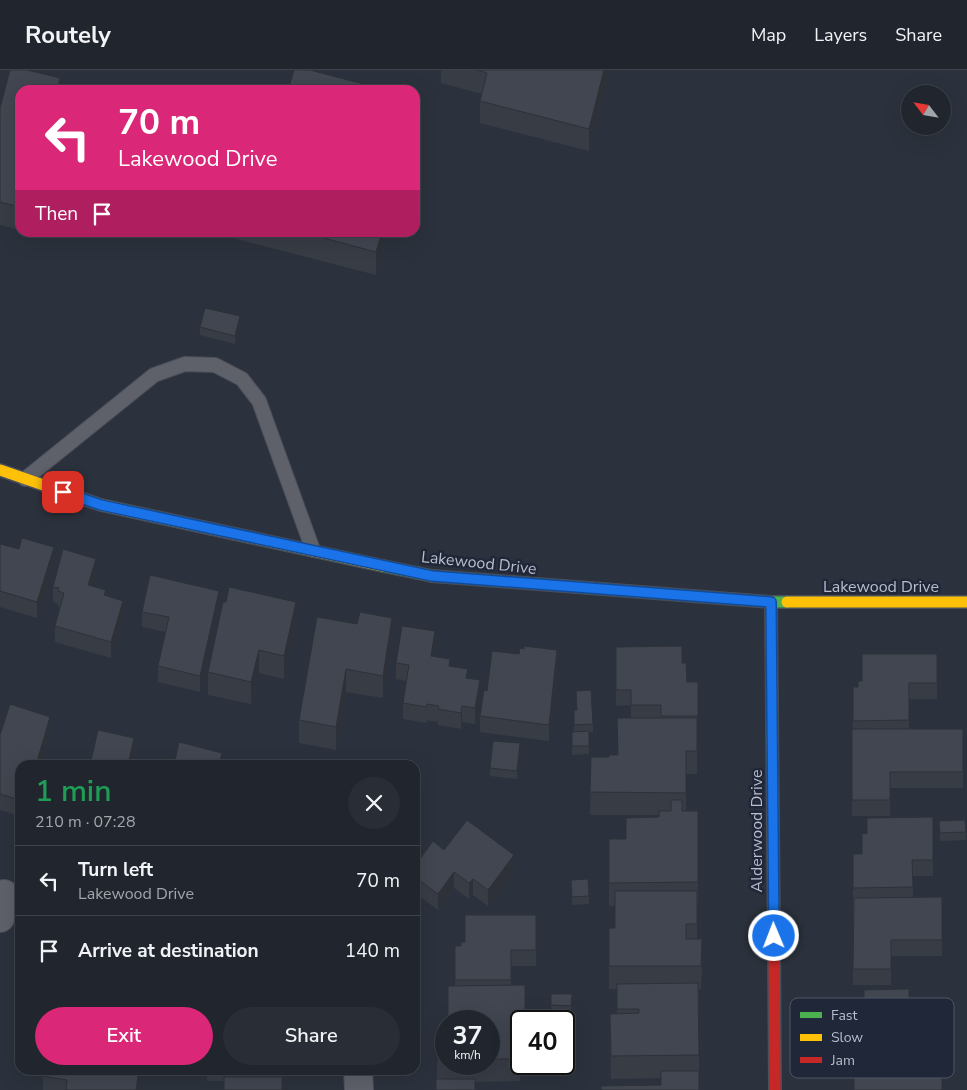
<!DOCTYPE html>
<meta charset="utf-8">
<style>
:root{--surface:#21262e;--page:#292e36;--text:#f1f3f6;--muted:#a2a5aa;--line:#3e434a;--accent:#db2777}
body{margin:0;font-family:"Nunito Sans",sans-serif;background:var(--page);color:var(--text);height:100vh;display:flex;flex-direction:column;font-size:19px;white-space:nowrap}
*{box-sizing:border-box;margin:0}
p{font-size:16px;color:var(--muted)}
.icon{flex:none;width:28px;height:28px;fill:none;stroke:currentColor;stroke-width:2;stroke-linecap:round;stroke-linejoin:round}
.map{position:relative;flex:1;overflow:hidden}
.panel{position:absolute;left:15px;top:690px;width:405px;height:315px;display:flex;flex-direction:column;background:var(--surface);border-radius:15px;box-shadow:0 5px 20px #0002,0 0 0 1px var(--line)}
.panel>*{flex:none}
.top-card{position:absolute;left:15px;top:15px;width:405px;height:152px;border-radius:15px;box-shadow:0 5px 20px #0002,0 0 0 1px var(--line);background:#db2777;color:#fff;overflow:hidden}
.needle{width:32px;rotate:301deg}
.fabs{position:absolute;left:901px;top:15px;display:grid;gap:10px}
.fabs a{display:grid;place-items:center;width:50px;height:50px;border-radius:50%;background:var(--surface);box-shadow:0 5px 20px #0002,0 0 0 1px var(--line);font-size:25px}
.speed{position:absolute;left:435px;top:940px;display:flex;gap:10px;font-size:25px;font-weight:700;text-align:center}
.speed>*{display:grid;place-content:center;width:65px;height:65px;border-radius:50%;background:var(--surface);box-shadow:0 5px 20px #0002,0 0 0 1px var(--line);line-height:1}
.speed small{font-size:12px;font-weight:400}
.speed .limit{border:2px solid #111;border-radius:8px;background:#fff;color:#111}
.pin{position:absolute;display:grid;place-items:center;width:42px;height:42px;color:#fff;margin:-21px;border-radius:10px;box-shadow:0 2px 8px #0006}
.me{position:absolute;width:55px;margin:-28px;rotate:359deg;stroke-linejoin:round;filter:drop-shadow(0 0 4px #0008)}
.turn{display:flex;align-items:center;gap:18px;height:105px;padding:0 20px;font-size:22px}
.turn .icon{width:65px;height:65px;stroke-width:2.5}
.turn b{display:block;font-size:35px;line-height:42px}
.then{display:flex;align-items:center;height:48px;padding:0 20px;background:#0003;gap:10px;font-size:19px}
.round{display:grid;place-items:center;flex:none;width:52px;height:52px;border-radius:26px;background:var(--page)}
.headline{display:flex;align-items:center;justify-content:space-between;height:85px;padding:0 20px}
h1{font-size:30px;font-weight:600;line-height:38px;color:#1e9e55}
.cta{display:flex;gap:10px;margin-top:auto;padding:10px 20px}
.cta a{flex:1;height:58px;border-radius:30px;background:var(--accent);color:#fff;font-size:20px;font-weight:600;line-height:58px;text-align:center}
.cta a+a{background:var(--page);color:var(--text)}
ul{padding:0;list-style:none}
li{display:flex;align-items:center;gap:15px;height:70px;padding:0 20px;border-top:1px solid var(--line)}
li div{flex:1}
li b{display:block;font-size:19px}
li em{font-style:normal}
header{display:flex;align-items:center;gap:30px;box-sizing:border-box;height:70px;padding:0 25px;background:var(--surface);border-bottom:1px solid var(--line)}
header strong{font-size:24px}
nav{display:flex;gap:28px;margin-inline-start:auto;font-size:18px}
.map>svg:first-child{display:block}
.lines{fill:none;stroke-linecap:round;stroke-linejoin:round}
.lane-casing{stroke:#4b4f59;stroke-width:16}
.street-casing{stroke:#4b4f59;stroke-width:30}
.fast-casing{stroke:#4b4f59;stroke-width:14}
.slow-casing{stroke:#4b4f59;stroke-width:14}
.jam-casing{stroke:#4b4f59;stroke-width:14}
.lane{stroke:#5e616a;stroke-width:14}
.street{stroke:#5e616a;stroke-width:28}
.fast{stroke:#4caf50;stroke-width:11}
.slow{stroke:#ffc107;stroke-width:11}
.jam{stroke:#c62828;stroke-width:11}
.wall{fill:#383c45}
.shaded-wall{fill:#2e3138}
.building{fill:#414650;stroke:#2e3138}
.route-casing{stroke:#114b97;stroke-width:12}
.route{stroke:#1a73e8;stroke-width:9}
.labels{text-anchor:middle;stroke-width:5;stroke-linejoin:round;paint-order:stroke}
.street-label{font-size:16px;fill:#b8becc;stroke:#202738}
.key{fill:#202738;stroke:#4e5464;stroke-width:1}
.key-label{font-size:14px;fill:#b8becc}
</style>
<header>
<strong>Routely</strong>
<nav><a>Map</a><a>Layers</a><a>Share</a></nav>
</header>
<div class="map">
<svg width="967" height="1020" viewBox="0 0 967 1020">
<rect width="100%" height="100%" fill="#2c323d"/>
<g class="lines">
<defs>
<polyline id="lane" points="25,409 154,305 185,294 215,295 242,309 259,331 313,480"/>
<g id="street">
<polyline points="0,848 4,824"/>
<polyline points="358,1000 359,1020"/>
</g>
<polyline id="fast" points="383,496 432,506 771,532 787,532"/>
<g id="slow">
<polyline points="0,400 101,435 383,496"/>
<polyline points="771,532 774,873"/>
<polyline points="787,532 967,532"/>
</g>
<polyline id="jam" points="774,873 775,1020"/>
</defs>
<use href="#lane" class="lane-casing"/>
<use href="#street" class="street-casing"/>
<use href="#fast" class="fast-casing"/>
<use href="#slow" class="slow-casing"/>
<use href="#jam" class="jam-casing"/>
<use href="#lane" class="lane"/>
<use href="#street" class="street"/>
<use href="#fast" class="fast"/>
<use href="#slow" class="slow"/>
<use href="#jam" class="jam"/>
</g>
<g class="wall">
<polygon points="10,0 27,0 60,8 60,20 20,20 20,160 0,155 0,38"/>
<polygon points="441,0 610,0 589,81 480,53 480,31 482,24 441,13"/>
<polygon points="229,162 387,162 376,205 229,167"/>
<polygon points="240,255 235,274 200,265 200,257"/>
<polygon points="0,474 54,493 37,548 0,537"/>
<polygon points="96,505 92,516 106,525 123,547 111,588 55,572 55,556 60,538 58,537 58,534 53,532 53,517"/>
<polygon points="219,536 200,622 158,612 158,596 166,562 142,557 142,542"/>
<polygon points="317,547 392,570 383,628 346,622 336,680 299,673 299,650"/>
<polygon points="296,555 284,609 259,603 251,634 208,625 208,602"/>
<polygon points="435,577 433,587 450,597 468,609 480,626 475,654 462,652 461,659 438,655 438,652 427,650 426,653 403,649 403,633 406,611 396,609 396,593"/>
<polygon points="616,577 682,593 687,612 698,612 697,704 686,704 686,741 698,741 698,835 697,835 697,869 702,892 701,919 699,919 699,1020 661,1015 661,1008 611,1009 610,944 617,943 617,919 609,919 609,858 615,858 615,836 609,836 609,769 626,769 659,747 659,745 590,745 591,687 609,687 617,685 631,648 631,635 616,636"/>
<polygon points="519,584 557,596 549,671 480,662 480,646 487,621"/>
<polygon points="937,584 937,629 909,629 909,659 963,659 963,718 890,718 890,746 852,746 853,617 858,617 862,611"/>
<polygon points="574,640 593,654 593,662 589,662 589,684 572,685 572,662 574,662"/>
<polygon points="50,663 20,695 20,746 0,740 0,665"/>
<polygon points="520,681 517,709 490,706 490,698"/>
<polygon points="933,747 933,806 913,806 913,827 942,827 942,886 891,886 891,915 853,915 853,784 862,784"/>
<polygon points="939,751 966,762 966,770 940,771"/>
<polygon points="444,780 514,801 488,836 473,825 469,829 454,818 438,840 415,823 415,796"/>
<polygon points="571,810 589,826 589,834 572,835"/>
<polygon points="536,845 536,896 511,896 511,915 521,951 521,975 520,975 520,1011 475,1012 437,1009 437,957 446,957 446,994 489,994 489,951 455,916 455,876 461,876 465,872"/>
<polygon points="909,919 910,994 854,1020 854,950 859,950 864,946"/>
<polygon points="551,924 572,924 571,944 551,944"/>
<polygon points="140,1000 140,1020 43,1020 43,1006"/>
<polygon points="207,1000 283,1000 282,1020 224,1020 224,1011 207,1011"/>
</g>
<g class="shaded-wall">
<polygon points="604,0 610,0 589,81 589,59"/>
<polygon points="60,8 60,20 57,20"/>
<polygon points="382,162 387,162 376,205 376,182"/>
<polygon points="240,246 240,255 235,274 235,266"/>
<polygon points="54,477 54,493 37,548 37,532"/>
<polygon points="96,489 96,505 88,531 88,515"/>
<polygon points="219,521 219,536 200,622 200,606"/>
<polygon points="123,531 123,547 111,588 111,572"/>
<polygon points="296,532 296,555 284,609 284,586"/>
<polygon points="392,548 392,570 383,628 383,606"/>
<polygon points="435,561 435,577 431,602 431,586"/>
<polygon points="259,580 259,603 251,634 251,612"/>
<polygon points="557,580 557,596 549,671 549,655"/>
<polygon points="346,599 346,622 336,680 336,657"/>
<polygon points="480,610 480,626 475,654 475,638"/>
<polygon points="462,636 462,652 461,659 461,643"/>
<polygon points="50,647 50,663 40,695 36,695"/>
<polygon points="134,668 134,684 132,695 128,695"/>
<polygon points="520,673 520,681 517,709 517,701"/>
<polygon points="222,683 222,695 219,695"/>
<polygon points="514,785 514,801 488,836 488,820"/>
<polygon points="454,802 454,818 438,840 438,824"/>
<polygon points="473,809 473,825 469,829 469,813"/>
<polygon points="139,1000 140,1000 140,1020 136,1020"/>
</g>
<g class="building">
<polygon points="10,0 27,0 60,8 57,20 20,20 20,137 0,132 0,38"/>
<polygon points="294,0 310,0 386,20 288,20"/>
<polygon points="477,0 604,0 589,59 480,31 487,3"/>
<polygon points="301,162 382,162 376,182"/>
<polygon points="205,238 240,246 235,266 200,257"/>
<polygon points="22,468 54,477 37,532 0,521 0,474 19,479"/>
<polygon points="63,479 96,489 88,515 106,520 104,525 123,531 111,572 55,556 64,523 58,521 59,518 53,517"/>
<polygon points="150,505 219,521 200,606 158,596 169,547 142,542"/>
<polygon points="229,517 296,532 284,586 259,580 251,612 208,602 223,532 226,532"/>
<polygon points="360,542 392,548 383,606 346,599 336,657 299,650 317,547 357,554"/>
<polygon points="402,556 435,561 431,586 450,589 449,596 468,599 466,608 480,610 475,638 462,636 461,643 438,639 439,636 427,634 426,637 403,633 409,595 396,593"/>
<polygon points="524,576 557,580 549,655 480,646 484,620 487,621 492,581 519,584 520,578 524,579"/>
<polygon points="682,576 682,593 686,593 687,612 698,612 698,646 661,646 661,635 631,635 631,620 616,620 616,577"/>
<polygon points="862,584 937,584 937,613 909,613 909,650 853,651 853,617 858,617 858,611 862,611"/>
<polygon points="591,620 593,654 574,655 574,640 577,640 576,621"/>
<polygon points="10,634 50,647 36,695 20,695 20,730 0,724 0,665"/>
<polygon points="617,648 697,648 697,681 686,681 686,723 590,722 591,687 609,687 609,685 618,685"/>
<polygon points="852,659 963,659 963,702 890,702 890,730 852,730"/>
<polygon points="98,660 134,668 128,695 90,695"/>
<polygon points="589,661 589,676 572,676 572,662"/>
<polygon points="493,671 520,673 517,701 490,698"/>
<polygon points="179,672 222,683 219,695 174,695"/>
<polygon points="671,730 682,730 682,741 698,741 698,812 609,813 609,769 626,769 626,748 659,747 659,741 671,741"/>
<polygon points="933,747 933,790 912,790 913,817 853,818 853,784 862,784 862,763 867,764 867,748"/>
<polygon points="467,750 514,785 488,820 473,809 469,813 454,802 438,824 415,807 415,796 433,771 444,780"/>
<polygon points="965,750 966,762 940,763 939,751"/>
<polygon points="588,809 589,826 572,827 571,810"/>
<polygon points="615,821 697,821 697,854 686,854 686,869 702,869 701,896 609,896 609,858 615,858"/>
<polygon points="942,827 942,870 891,870 891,899 853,899 854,828"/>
<polygon points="465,845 536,845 536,880 511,880 511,910 455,910 455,876 461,876 461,872 465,872"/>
<polygon points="698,913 699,985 611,986 610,944 639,943 639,939 617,939 617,914"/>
<polygon points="525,915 525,951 521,951 521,952 520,952 520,989 489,989 489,951 448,951 448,916"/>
<polygon points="909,919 910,984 854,985 854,950 859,950 859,946 864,946 864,920"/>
<polygon points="551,924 572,924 571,936 551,935"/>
<polygon points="437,957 446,957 446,989 437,990"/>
<polygon points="942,994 942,1020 854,1020 854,995"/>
<polygon points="44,1000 139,1000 136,1020 66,1020 67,1010 43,1006"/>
<rect x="244" y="1000" width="38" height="5"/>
<polygon points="661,1001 699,1001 699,1020 601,1020 601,1016 661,1015"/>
<rect x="224" y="1007" width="58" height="13"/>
<rect x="436" y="1009" width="39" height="11"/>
</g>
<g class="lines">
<defs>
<polyline id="route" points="63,422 101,435 432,506 771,532 774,866"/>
</defs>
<use href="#route" class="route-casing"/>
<use href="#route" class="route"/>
</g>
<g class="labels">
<g class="street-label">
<text transform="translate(479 492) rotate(6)" y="6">Lakewood Drive</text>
<text x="881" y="522">Lakewood Drive</text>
<text transform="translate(756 761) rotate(-90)" y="6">Alderwood Drive</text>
</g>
</g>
<rect x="790" y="928" width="164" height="80" rx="8" class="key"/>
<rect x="800" y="942" width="22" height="6" fill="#4caf50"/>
<rect x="800" y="964" width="22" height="7" fill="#ffc107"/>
<rect x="800" y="987" width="22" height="6" fill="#c62828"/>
<g class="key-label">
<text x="831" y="950">Fast</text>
<text x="831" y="972">Slow</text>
<text x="831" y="995">Jam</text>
</g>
</svg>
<div class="fabs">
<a><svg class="needle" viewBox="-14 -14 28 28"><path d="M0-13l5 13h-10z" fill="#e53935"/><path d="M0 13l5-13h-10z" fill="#a2a5aa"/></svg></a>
</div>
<div class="speed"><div>37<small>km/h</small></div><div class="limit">40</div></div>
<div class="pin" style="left:63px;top:422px;background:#d93025"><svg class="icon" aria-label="arrive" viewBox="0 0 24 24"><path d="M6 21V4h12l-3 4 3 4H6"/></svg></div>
<svg class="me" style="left:774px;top:866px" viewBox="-20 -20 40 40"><circle r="17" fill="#1a73e8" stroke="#fff" stroke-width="3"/><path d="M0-11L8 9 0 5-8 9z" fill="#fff"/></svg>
<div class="top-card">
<div class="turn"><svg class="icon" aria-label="left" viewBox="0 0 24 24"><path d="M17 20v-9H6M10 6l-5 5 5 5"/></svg><div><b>70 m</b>Lakewood Drive</div></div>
<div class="then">Then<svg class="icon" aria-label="arrive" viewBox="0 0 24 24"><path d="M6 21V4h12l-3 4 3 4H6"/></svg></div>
</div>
<section class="panel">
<div class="headline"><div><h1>1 min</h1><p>210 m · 07:28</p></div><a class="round"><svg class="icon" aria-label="close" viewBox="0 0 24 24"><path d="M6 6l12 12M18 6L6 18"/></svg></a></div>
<ul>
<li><svg class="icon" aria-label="left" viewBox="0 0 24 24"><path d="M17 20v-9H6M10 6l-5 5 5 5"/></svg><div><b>Turn left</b><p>Lakewood Drive</p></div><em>70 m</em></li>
<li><svg class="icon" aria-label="arrive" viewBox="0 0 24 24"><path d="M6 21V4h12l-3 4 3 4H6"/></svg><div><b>Arrive at destination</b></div><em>140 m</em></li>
</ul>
<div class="cta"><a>Exit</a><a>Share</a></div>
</section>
</div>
